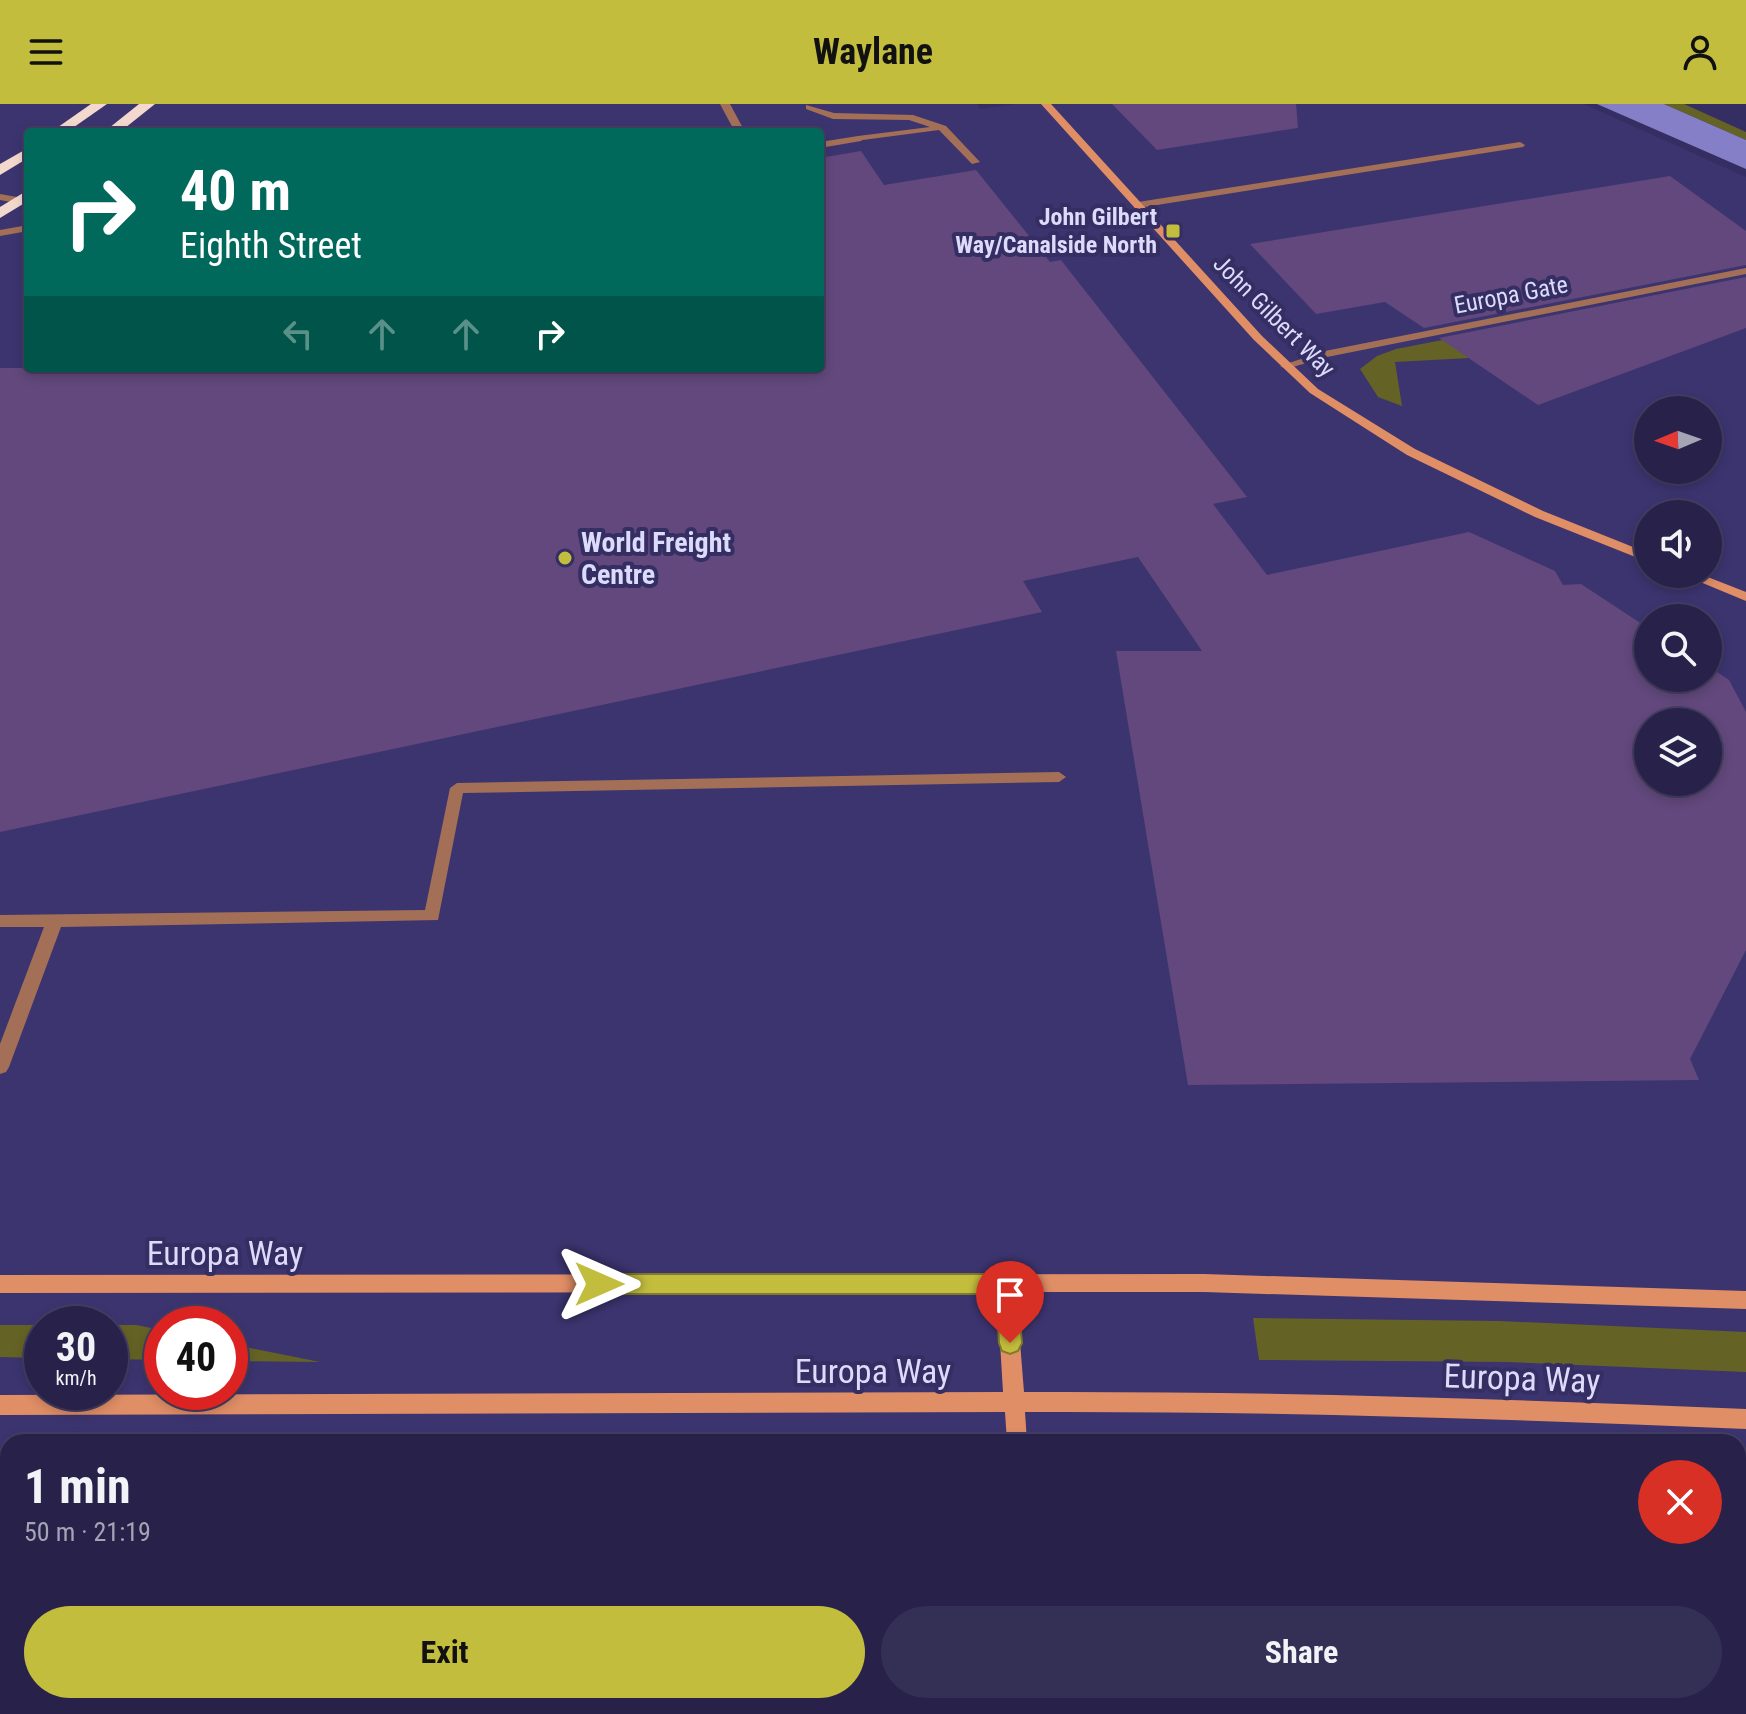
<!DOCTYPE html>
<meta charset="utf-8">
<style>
:root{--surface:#28224a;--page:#342f54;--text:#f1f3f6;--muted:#a5a4b5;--line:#443f62;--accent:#c3bd3e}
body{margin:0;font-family:"Roboto Condensed",sans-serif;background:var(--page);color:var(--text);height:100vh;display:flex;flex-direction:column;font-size:30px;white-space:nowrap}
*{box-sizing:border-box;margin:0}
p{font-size:26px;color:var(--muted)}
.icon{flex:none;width:44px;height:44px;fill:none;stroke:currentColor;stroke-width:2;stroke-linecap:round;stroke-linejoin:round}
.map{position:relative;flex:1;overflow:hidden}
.sheet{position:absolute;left:0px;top:1330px;width:1746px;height:280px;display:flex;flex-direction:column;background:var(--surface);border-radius:24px 24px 0 0;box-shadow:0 4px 12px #0003,0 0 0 2px var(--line)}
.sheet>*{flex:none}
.hud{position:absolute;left:24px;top:24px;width:800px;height:244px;border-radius:8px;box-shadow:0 4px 12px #0003,0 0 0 2px var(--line);background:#00695c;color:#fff;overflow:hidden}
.needle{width:52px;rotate:268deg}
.buttons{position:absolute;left:1634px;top:292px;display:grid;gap:16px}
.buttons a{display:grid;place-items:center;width:88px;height:88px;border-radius:50%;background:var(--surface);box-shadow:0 4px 12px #0003,0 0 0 2px var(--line);font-size:40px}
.speed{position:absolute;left:24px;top:1202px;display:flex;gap:16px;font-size:40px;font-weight:700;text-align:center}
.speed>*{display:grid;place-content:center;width:104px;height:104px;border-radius:50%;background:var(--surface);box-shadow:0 4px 12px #0003,0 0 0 2px var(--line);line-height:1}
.speed small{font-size:20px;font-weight:400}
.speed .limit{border:12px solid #d22;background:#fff;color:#111}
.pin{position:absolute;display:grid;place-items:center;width:68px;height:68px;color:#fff;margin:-82px -34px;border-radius:50% 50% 50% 0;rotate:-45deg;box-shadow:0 0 8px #0007}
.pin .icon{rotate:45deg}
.me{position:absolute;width:88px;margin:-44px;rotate:90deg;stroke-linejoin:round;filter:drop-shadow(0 0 6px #0008)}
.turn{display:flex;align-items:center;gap:28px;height:168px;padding:0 24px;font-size:36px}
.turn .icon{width:104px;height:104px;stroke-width:2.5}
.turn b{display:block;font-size:56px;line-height:68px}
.lanes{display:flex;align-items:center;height:76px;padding:0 24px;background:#0003;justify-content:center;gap:40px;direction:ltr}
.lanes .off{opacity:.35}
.round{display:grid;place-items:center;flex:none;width:84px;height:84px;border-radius:42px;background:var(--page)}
.overview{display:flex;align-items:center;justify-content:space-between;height:136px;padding:0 24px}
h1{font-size:48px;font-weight:700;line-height:60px}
.primary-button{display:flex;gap:16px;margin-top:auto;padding:16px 24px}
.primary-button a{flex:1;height:92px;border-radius:48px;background:var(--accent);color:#111;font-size:32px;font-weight:700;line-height:92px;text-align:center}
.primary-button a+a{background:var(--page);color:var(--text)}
header{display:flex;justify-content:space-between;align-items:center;height:104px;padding:0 24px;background:var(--accent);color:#111;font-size:36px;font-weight:700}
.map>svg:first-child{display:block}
.built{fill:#3c346f;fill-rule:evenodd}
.green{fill:#656225}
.water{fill:#847fc7}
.building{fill:#62487c;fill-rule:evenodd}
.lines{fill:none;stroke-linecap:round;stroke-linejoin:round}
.lane{fill:#a37057;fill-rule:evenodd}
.street{fill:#a37057;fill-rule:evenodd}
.secondary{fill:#e08e66;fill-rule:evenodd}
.highway{fill:#f3d9cd;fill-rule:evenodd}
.route{fill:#c3bd3e;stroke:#7f7b28;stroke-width:2}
.poi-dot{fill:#c3bd3e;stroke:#352e62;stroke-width:3}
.labels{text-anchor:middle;stroke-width:8;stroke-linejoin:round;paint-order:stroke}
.far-poi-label{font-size:24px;font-weight:bold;fill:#dcdbfc;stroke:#352e62;text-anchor:end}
.far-street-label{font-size:24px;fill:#dcdbfc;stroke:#352e62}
.poi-label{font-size:28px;font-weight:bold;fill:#dcdbfc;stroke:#352e62;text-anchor:start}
.near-street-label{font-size:34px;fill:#dcdbfc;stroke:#352e62}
</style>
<header><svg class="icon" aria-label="menu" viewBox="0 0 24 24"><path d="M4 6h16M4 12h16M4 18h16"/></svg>Waylane<svg class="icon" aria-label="person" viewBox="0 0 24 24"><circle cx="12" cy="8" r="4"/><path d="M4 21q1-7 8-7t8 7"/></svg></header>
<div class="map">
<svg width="1746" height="1610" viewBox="0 0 1746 1610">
<rect width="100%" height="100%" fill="#352e62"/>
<path class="built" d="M 0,0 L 977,0 L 980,5 L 1017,0 L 1584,0 L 1746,73 L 1746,1610 L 0,1610 ZM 28,28 L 820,28 L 820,264 L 28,264 ZM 1648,306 L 1708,306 L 1708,366 L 1648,366 ZM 1648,410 L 1708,410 L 1708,470 L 1648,470 ZM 1648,514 L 1708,514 L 1708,574 L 1648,574 ZM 1648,618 L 1708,618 L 1708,678 L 1648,678 ZM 42,1220 L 110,1220 L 110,1288 L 42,1288 ZM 162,1220 L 230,1220 L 230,1288 L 162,1288 ZM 8,1338 L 1738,1338 L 1738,1602 L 8,1602 Z"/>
<g class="green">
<polygon points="1664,0 1684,0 1746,28 1746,36"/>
<polygon points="1746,177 1469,254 1395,258 1402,302 1378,293 1360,265 1377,252 1396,245"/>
<polygon points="1253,1214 1499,1217 1746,1228 1746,1268 1508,1258 1259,1256"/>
<polygon points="0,1221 42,1221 42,1254 0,1253"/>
<polygon points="110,1221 136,1221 162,1226 162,1256 110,1255"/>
<polygon points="230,1240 320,1258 230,1257"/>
</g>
<polygon class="water" points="1597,0 1664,0 1746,36 1746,65"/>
<g class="building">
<polygon points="1112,0 1296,0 1298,24 1157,46"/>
<path d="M 861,47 L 884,81 L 976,66 L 1050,158 L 1061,156 L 1247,393 L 1213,400 L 1267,471 L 1469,428 L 1555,467 L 1563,481 L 1581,480 L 1648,524 L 1648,574 L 1708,574 L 1708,562 L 1729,576 L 1746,608 L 1746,846 L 1690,955 L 1699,976 L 1188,981 L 1116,547 L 1202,547 L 1138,453 L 1023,477 L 1042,508 L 0,728 L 0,264 L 820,264 L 820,54 ZM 1648,618 L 1708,618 L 1708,678 L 1648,678 Z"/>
<polygon points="1670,72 1746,127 1746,161 1424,224 1385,198 1316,210 1250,140"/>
<polygon points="1746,173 1746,224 1538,301 1439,234"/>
</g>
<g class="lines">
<g class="lane">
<polygon points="720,0 730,0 745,28 735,28"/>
<polygon points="806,1 834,9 913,11 946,22 980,58 972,60 939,26 855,37 853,35 858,32 930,23 909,16 833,15 806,5"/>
<polygon points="1520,38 1525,41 1523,43 1138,104 1133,101 1138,98"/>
<polygon points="1059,668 1066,673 1059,678 463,689 438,816 61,823 9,963 6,968 0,970 0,940 44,823 0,823 0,811 425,806 450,684 457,679"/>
<rect x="1738" y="1521" width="8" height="22"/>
</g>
<g class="street">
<polygon points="858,32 863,35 861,37 820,44 820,38"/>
<polygon points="0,90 28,95 28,101 0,96"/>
<polygon points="28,121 28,127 0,132 0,126"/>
<polygon points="1746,164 1746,170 1327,253 1286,265 1280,262 1325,247"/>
</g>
<g class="secondary">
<polygon points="1041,0 1051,0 1262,232 1318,285 1415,345 1543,407 1648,449 1648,458 1535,413 1407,351 1310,289 1254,236"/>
<polygon points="1681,470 1700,470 1746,488 1746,497"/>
<path d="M 1204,1170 L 1746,1187 L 1746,1205 L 1204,1188 L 1016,1188 L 1024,1288 C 1265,1287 1505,1295 1746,1305 L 1746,1325 C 1506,1315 1266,1307 1025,1308 L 1027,1338 L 1007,1338 L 1005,1308 L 0,1311 L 0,1291 L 1003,1288 L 997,1188 L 0,1189 L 0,1171 Z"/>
<polygon points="1022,1602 1044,1602 1045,1610 1023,1610"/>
</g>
<g class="highway">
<polygon points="91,0 107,0 67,28 51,28"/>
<polygon points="139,0 155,0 120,28 104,28"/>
<polygon points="28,44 28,54 0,71 0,60"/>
<polygon points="28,86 28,97 0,114 0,103"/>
</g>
</g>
<polygon class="route" points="599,1170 1006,1170 1014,1173 1017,1180 1022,1239 1018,1247 1010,1250 1002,1247 999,1239 996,1190 599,1190 591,1187 588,1180 591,1173"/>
<g class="poi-dot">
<rect x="1165" y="119" width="16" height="16" rx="4"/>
<circle cx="565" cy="454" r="8"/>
</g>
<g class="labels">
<g class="far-poi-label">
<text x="1157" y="121">John Gilbert<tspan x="1157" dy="28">Way/Canalside North</tspan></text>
</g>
<g class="far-street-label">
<text transform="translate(1511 191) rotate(-11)" y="8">Europa Gate</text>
<text transform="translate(1274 212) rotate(45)" y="8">John Gilbert Way</text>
</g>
<g class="poi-label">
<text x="581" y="448">World Freight<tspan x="581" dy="32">Centre</tspan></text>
</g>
<g class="near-street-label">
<text x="225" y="1161">Europa Way</text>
<text x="873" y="1279">Europa Way</text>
<text transform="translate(1522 1274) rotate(2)" y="12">Europa Way</text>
</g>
</g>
</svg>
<div class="buttons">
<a><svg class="needle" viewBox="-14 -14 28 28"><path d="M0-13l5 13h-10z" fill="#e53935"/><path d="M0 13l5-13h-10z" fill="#a5a4b5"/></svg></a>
<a><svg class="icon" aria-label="sound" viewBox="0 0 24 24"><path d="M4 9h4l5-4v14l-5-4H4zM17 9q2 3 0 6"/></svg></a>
<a><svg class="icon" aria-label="search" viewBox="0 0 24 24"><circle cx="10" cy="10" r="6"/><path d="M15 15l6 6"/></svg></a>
<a><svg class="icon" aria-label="layers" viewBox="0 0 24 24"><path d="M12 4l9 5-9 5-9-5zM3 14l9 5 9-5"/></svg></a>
</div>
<div class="speed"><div>30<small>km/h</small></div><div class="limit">40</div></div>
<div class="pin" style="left:1010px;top:1239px;background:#d93025"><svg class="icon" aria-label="arrive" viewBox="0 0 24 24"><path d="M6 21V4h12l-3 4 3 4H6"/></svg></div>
<svg class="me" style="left:599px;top:1180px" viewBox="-20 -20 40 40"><path d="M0-17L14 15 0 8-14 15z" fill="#c3bd3e" stroke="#fff" stroke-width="4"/></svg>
<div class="hud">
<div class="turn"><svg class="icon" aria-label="right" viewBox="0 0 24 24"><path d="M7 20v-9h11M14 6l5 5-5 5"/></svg><div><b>40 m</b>Eighth Street</div></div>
<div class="lanes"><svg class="icon off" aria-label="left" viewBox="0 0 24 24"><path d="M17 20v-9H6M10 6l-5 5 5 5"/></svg><svg class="icon off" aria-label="ahead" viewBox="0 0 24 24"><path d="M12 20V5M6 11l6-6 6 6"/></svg><svg class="icon off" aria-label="ahead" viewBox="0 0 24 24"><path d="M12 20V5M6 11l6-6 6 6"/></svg><svg class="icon" aria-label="right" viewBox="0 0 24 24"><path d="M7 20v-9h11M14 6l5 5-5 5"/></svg></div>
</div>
<section class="sheet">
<div class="overview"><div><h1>1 min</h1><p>50 m · 21:19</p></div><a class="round" style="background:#d93025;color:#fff"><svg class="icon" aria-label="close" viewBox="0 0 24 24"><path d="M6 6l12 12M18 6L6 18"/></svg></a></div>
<div class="primary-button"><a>Exit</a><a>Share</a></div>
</section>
</div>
